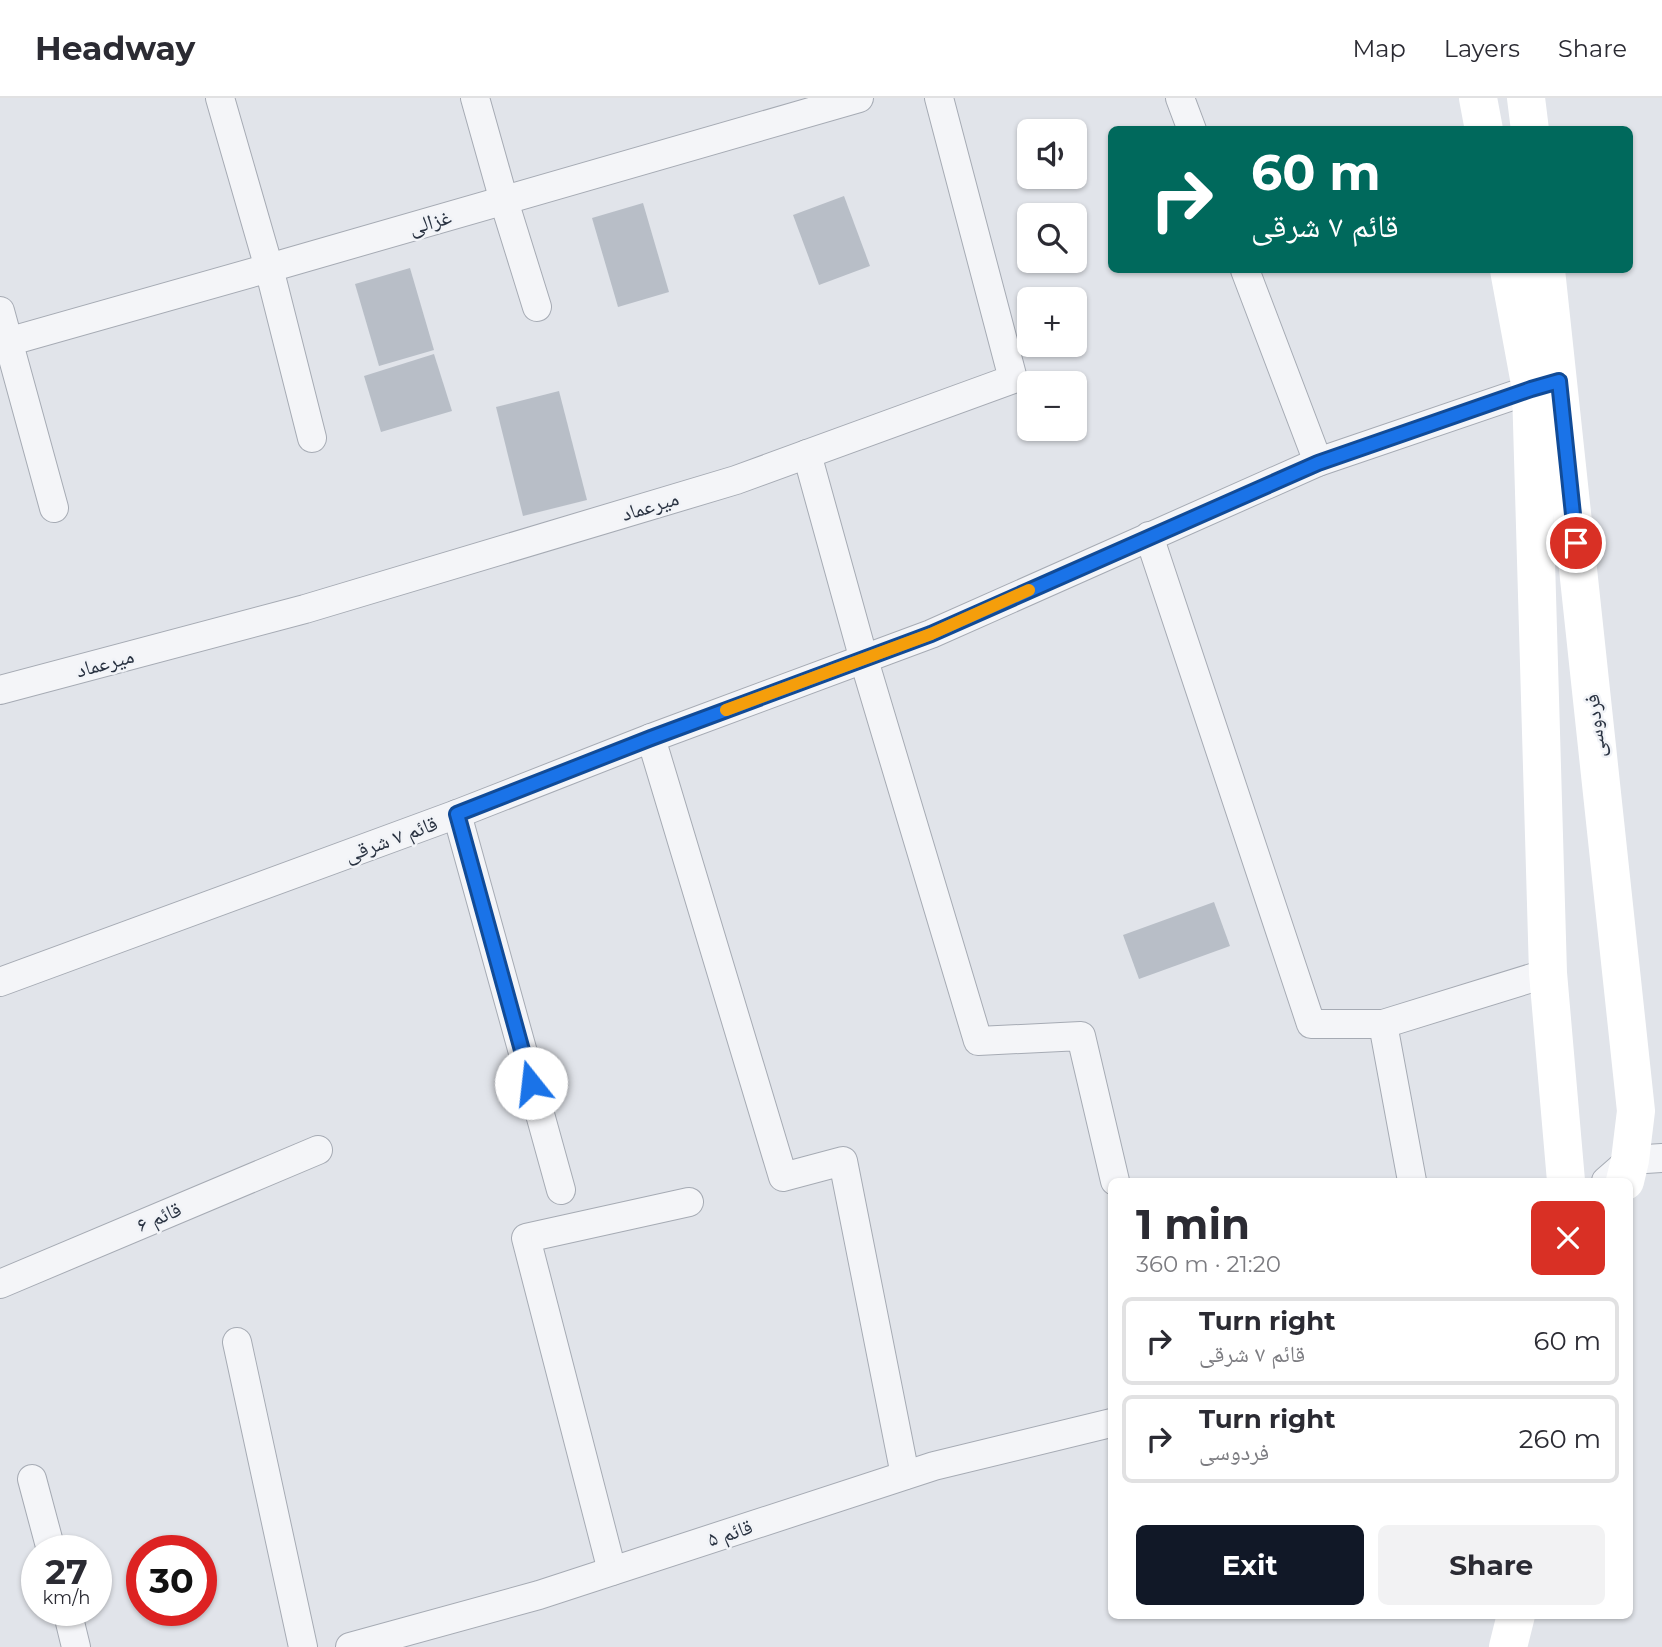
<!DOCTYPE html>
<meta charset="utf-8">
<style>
:root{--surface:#fff;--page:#f2f2f3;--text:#2b2b33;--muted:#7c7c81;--line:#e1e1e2;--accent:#111827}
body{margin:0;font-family:Montserrat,"Noto Naskh Arabic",sans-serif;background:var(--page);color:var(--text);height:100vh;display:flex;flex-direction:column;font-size:26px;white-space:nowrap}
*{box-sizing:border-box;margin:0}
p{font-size:23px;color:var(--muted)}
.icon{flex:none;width:38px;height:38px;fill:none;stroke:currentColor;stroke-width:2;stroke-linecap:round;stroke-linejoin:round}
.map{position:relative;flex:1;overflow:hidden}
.side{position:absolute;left:1108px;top:1080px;width:525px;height:441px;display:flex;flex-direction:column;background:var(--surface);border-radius:10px;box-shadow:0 2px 5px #0004}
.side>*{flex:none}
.top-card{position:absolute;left:1108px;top:28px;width:525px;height:147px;border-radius:10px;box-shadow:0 2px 5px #0004;background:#00695c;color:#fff;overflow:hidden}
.buttons{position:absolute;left:1017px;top:21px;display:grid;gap:14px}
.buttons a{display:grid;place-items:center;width:70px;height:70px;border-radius:10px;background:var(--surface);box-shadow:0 2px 5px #0004;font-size:35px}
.speed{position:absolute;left:21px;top:1437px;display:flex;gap:14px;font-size:35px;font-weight:700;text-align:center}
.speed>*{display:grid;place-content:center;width:91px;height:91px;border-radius:50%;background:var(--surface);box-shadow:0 2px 5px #0004;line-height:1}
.speed small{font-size:18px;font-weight:400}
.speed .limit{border:10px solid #d22;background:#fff;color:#111}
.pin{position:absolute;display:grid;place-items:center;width:60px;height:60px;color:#fff;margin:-30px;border:4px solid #fff;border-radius:50%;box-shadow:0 2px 7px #0007}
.me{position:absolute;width:77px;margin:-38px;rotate:344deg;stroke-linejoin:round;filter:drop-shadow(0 0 5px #0008)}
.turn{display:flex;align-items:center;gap:24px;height:147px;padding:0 28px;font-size:32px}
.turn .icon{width:91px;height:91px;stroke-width:2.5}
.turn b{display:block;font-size:49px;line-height:60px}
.round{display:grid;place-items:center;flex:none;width:74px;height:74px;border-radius:10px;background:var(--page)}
.headline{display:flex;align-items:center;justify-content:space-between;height:119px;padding:0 28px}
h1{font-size:42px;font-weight:700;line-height:52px}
.primary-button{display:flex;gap:14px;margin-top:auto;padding:14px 28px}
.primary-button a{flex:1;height:80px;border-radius:10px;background:var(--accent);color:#fff;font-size:28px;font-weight:700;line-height:80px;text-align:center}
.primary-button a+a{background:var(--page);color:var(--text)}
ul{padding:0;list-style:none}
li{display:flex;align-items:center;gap:21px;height:88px;margin:0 14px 10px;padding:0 14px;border:4px solid var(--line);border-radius:10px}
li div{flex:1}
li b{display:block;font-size:26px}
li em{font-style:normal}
header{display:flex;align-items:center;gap:42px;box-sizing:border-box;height:98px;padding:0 35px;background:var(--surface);border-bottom:2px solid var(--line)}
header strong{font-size:33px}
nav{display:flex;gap:38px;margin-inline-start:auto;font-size:24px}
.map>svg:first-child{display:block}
.building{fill:#b8bec7}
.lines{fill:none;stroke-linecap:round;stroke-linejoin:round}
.street-casing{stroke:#a6abb4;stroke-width:30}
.street{stroke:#f4f5f8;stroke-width:28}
.secondary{stroke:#fff;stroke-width:38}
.route-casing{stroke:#114b97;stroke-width:18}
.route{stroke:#1a73e8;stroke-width:12}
.slow{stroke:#f59e0b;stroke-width:12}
.labels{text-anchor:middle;stroke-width:5;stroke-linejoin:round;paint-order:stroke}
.street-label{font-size:21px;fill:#293241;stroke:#f1f3f7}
</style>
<header>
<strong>Headway</strong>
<nav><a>Map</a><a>Layers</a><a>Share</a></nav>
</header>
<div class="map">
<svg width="1662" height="1549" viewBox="0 0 1662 1549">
<rect width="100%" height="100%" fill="#e1e4ea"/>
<g class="building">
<polygon points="844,98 870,168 819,187 793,117"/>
<polygon points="643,105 669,194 618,209 592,120"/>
<polygon points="410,170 434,252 379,268 355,186"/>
<polygon points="434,256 452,313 381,334 364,278"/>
<polygon points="559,293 587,402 523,418 496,309"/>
<polygon points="1214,804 1230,848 1139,881 1123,837"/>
</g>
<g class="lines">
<defs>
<g id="street">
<polyline points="220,0 269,170 312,340"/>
<polyline points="475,0 504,103 537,209"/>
<polyline points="1180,0 1192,32"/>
<polyline points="1245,172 1318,364"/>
<polyline points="0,213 54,410"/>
<polyline points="0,246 269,170 859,0"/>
<polyline points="807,356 864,562 978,943 1081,938 1115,1083"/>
<polyline points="1149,438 1311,926 1383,926 1412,1083"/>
<polyline points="0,592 305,511 736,382 1013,281 939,0"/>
<polyline points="651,640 783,1079 843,1063 905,1377"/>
<polyline points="457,716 561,1092"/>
<polyline points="0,884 457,716 651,640 931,536 1318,364 1547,286"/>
<polyline points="1383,926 1548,875"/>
<polyline points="1606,1083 1630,1062 1662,1060"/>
<polyline points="0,1186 318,1052"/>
<polyline points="237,1244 303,1549"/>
<polyline points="32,1381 51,1452"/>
<polyline points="612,1473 526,1140 689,1104"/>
<polyline points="67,1512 76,1549"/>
<polyline points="350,1549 539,1497 934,1368 1111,1325"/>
</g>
</defs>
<use href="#street" class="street-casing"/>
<use href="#street" class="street"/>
<g class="secondary">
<polyline points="1478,0 1484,32"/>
<polyline points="1526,0 1530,32"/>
<polyline points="1509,172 1531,291 1548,875 1566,1083"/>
<polyline points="1546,172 1636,1013 1630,1062 1625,1083"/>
<polyline points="1508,1549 1516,1517"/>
</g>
</g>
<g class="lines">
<defs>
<polyline id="route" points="531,985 457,716 651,640 931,536 1318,365 1531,291 1559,283 1576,445"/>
</defs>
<use href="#route" class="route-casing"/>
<use href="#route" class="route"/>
<polyline class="slow" points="726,612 931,536 1029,492"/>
</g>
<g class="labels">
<g class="street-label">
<text transform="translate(430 124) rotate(-16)" y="7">غزالی</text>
<text transform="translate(650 408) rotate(-17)" y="7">میرعماد</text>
<text transform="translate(105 565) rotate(-15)" y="7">میرعماد</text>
<text transform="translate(1595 628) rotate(-96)" y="7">فردوسی</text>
<text transform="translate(391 741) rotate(-20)" y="7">قائم ۷ شرقی</text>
<text transform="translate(159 1119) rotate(-23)" y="7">قائم ۶</text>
<text transform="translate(730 1435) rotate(-18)" y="7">قائم ۵</text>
</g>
</g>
</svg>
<div class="buttons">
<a><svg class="icon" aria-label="sound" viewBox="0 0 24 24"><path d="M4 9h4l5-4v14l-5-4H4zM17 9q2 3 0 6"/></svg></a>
<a><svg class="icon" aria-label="search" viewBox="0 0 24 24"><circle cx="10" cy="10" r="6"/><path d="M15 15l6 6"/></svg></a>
<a>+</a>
<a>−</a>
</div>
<div class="speed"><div>27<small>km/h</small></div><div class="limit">30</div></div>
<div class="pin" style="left:1576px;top:445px;background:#d93025"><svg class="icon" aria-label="arrive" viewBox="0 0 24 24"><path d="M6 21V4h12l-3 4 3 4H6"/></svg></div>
<svg class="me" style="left:531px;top:985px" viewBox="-20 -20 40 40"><circle r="19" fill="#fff"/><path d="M0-13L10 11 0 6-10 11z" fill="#1a73e8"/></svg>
<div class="top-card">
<div class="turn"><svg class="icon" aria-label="right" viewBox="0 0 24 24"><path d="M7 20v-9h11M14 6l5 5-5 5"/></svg><div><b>60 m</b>قائم ۷ شرقی</div></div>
</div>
<section class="side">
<div class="headline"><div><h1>1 min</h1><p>360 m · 21:20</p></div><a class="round" style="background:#d93025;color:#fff"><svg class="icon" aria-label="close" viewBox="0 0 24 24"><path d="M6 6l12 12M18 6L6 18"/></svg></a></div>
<ul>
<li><svg class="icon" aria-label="right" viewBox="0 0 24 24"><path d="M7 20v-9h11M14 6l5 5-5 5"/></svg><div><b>Turn right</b><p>قائم ۷ شرقی</p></div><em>60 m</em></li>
<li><svg class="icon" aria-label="right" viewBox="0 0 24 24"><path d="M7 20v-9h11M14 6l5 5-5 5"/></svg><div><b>Turn right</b><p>فردوسی</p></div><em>260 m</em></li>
</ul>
<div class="primary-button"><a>Exit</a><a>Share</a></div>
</section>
</div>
